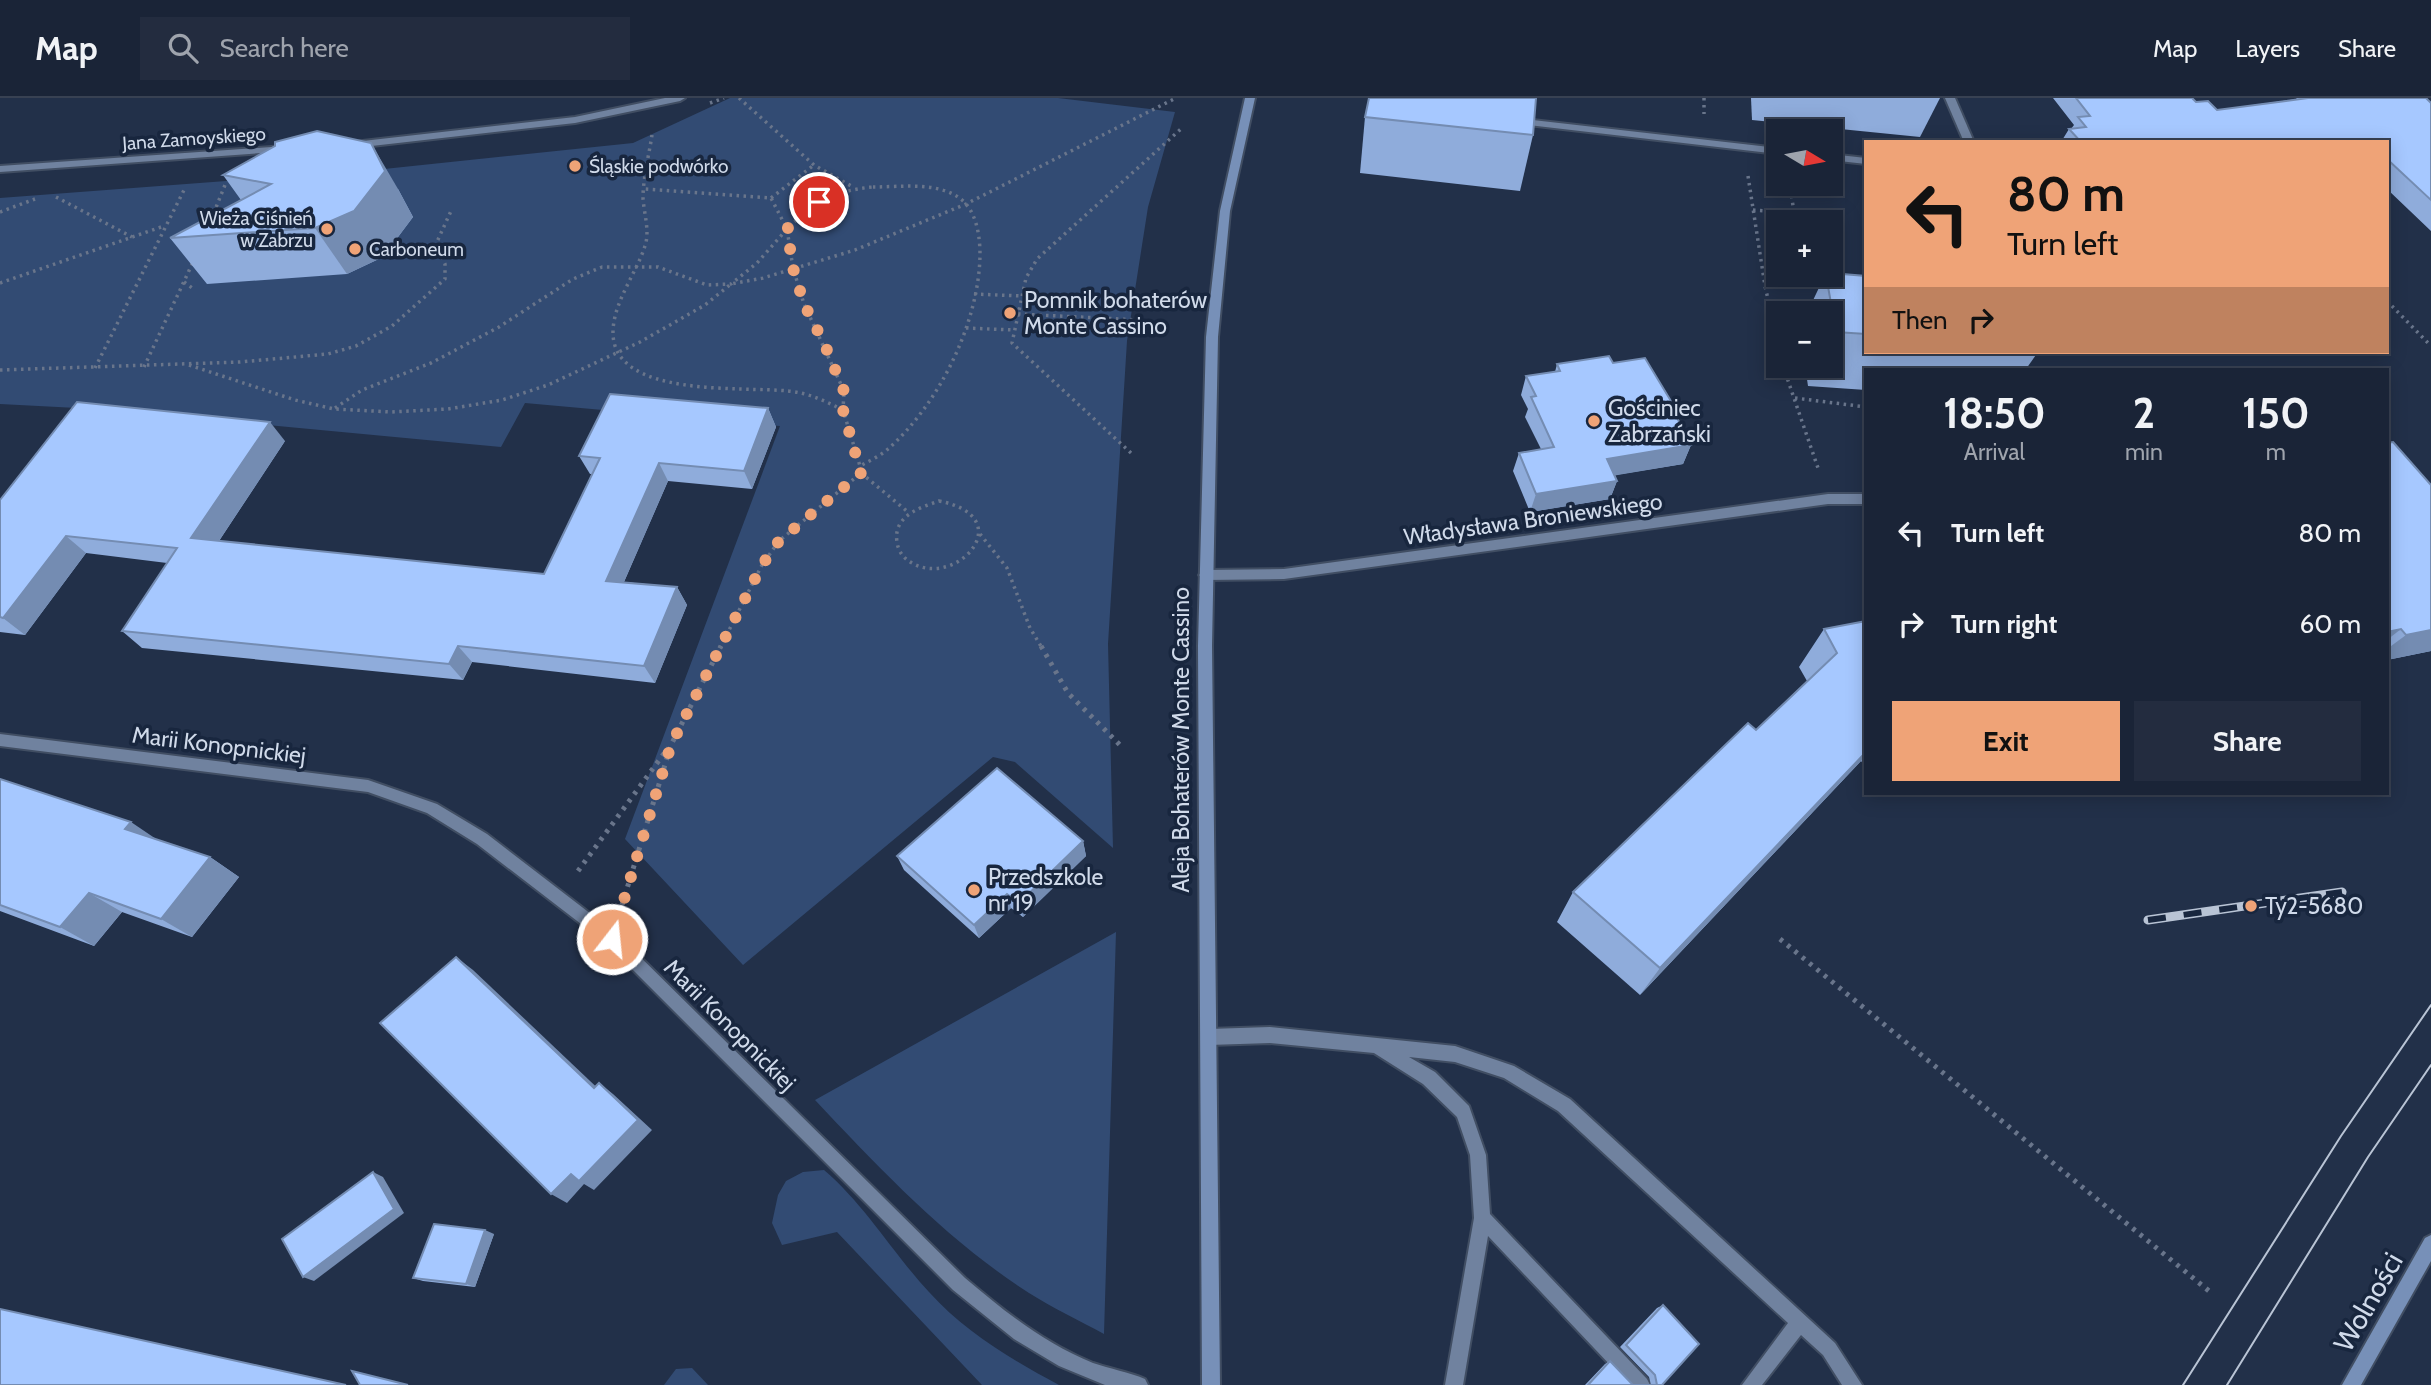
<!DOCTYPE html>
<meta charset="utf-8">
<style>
:root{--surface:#1a2437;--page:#232c3f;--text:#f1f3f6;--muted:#9fa4ad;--line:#384152;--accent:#efa377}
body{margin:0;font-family:Cabin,sans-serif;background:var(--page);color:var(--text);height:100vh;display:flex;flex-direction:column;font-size:26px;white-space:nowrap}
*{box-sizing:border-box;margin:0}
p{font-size:23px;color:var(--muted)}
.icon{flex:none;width:38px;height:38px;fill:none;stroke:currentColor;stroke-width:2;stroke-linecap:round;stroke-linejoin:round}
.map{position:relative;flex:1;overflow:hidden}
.drawer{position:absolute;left:1864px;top:270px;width:525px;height:427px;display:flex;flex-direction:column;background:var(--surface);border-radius:0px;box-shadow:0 4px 18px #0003,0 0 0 2px var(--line)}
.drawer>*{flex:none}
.hud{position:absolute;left:1864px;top:42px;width:525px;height:214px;border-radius:0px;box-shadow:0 4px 18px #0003,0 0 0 2px var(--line);background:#efa377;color:#111;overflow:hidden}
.needle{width:46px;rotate:100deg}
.tools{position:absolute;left:1766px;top:21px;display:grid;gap:14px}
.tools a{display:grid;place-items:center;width:77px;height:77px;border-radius:0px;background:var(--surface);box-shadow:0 4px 18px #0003,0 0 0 2px var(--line);font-size:35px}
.pin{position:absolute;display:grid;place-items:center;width:60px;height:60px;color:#fff;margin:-30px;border:4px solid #fff;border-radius:50%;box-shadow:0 2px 7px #0007}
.me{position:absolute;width:77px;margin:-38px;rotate:16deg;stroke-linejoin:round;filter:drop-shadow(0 0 5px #0008)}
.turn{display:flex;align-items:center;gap:24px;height:147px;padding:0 28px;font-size:32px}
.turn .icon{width:91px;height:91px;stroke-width:2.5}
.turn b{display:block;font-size:49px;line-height:60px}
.then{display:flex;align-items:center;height:66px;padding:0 28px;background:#0003;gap:14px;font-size:26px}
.eta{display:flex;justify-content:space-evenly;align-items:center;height:119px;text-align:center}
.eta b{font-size:42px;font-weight:700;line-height:49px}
.primary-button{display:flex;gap:14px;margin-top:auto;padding:14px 28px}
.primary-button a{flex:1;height:80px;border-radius:0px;background:var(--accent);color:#111;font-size:28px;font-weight:700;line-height:80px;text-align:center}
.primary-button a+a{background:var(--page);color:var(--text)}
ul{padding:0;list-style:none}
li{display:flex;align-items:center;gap:21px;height:91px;padding:0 28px}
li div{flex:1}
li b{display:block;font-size:26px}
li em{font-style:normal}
header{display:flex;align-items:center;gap:42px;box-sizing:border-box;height:98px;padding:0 35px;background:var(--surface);border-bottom:2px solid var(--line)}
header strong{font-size:33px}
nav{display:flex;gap:38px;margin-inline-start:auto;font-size:24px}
.search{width:490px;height:63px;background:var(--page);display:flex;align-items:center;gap:18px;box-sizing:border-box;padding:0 24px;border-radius:0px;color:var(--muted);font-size:26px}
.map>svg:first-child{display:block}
.green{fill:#324b73}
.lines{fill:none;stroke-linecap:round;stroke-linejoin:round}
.lane-casing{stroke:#414e63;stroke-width:4}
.street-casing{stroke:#414e63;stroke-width:4}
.secondary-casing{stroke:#414e63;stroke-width:4}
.path-far1{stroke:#69758b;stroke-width:3.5;stroke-dasharray:2.5 4.5;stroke-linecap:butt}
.path{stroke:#69758b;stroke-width:5;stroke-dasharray:3.5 6;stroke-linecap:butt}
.lane{fill:#70829f;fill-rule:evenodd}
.street{fill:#70829f;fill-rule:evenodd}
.secondary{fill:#7790b8;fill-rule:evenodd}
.tram{stroke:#b9c4d5;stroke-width:2}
.rail-casing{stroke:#b9c4d5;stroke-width:9}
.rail{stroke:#18263e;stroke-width:6;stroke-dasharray:18;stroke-linecap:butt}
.wall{fill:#8facdb}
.shaded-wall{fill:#748cb2}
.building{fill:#a6c8ff;stroke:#748cb2;stroke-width:2}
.route{stroke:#efa377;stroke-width:12;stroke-dasharray:0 21.6}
.poi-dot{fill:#efa377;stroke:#18263e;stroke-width:2.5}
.labels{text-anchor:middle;stroke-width:7;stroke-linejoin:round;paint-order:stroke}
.far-street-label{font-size:19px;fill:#d0daea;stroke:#18263e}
.far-poi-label{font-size:19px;fill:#d0daea;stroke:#18263e;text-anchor:start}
.poi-label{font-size:23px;fill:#d0daea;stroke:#18263e;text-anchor:start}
.street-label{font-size:23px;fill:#d0daea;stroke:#18263e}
.near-street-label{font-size:28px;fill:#d0daea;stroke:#18263e}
</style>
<header>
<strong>Map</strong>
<div class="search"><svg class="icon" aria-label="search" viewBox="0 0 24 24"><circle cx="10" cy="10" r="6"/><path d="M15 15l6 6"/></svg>Search here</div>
<nav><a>Map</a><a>Layers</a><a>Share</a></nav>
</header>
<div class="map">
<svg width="2431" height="1287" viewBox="0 0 2431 1287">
<rect width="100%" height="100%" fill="#223049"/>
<g class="green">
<polygon points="730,0 1058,0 1175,14 1148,109 1127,243 1108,546 1113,750 1015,664 993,659 743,867 625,741 780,328 525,305 501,349 96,311 0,306 0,100 384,71 633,45"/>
<path d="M 1116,834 L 1104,1236 C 1080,1223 1053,1210 1029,1195 C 948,1143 881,1072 815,1002 Z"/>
<path d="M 824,1072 C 865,1107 892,1154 929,1194 C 965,1234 1012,1262 1059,1287 L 982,1287 L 837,1134 L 782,1147 L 772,1125 L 778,1097 L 786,1083 L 803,1074 Z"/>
<polygon points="692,1270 708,1287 664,1287 676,1271"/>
</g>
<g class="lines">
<defs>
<g id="lane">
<polygon points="1515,20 1778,50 1778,56 1511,25 1510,23"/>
<polygon points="1830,56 1866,60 1866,66 1830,62"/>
<polygon points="1270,929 1455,948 1514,968 1570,1001 1835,1245 1862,1287 1842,1287 1823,1257 1801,1237 1762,1287 1742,1287 1788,1225 1558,1013 1504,980 1455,964 1409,959 1435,974 1469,1008 1486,1057 1490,1116 1647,1281 1650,1287 1629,1287 1488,1138 1463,1287 1445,1287 1474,1120 1470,1057 1457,1019 1423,986 1374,955 1270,945 1209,947 1203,944 1201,939 1203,934 1209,931"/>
</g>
<g id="street">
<polygon points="665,0 685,0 680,3 575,25 354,50 349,47 354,44 575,19"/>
<polygon points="1945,0 1955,0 1974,44 1964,44"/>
<polygon points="285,48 289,49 289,53 0,74 0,68"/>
<polygon points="1828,396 1866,396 1866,406 1828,406 1284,481 1205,482 1199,477 1205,472 1284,471"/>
<path d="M 0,636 L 368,682 L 437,706 L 487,736 L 617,836 L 965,1180 C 1004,1213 1045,1246 1093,1265 C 1110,1271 1129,1274 1145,1281 L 1148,1287 L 1105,1287 L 1059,1268 L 1014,1241 L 953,1192 L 607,846 L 477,746 L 427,715 L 368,694 L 0,648 Z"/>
</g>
<g id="secondary">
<polygon points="1245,0 1255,0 1230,113 1218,239 1212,548 1220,1287 1202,1287 1198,548 1206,239 1220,113"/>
<polygon points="2431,1137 2431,1163 2361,1287 2342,1287 2425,1140"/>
</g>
</defs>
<use href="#lane" class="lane-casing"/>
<use href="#street" class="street-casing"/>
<use href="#secondary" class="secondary-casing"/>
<g class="path-far1">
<polyline points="739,0 814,67 853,89"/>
<polyline points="1704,0 1704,16"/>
<polyline points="710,5 724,0"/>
<path d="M 652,37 C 649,57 643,80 643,100 C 644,116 650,133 645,148 C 636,176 614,203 613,233 C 611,301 744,288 788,293 C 809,295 825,303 843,312"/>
<polyline points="1748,78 1765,188 1778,245"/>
<path d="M 873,89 C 901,89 939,83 962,102 C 977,115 980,139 980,157 C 979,225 939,306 888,351 C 880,358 869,363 860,368 L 843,312 L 844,293 L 804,206 L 793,170 L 787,131 C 813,105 836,92 873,89 Z"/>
<polyline points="56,99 132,139"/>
<polyline points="771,100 814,67"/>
<polyline points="1753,112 1794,115 1790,86"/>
<polyline points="0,114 35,101"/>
<polyline points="211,122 225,87"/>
<polyline points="184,184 195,192"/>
<polyline points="0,185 164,128"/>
<polyline points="974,196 1022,198"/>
<polyline points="2387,203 2431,248"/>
<polyline points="1018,216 1140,222"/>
<polyline points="966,230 1014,232"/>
<polyline points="189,267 295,302 334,311 391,314 448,311 502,302 548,287 640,244 705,207 731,186 763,180 855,152 966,106 1176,0"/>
<polyline points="1783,268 1818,370"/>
<polyline points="144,269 194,162"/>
<polyline points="95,270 185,90"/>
<polyline points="0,272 240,264 328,256 356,248 392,228 445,181 445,166 436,146 451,113"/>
<polyline points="1795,300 1866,309"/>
<polyline points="335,310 362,292 431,265 499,229 573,181 602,169 658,169 707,187 731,186 757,165 787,131 771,100 645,91"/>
<polyline points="1131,355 1012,245 1026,180 1037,161 1182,30"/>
<polyline points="861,375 908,414"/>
<path d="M 939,403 C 1021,419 957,491 912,465 C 904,461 898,453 897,444 C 893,418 919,410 939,403 Z"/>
<polyline points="980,436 1007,470 1030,530 1042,550"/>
<polyline points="720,550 762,467 779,443 861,375 860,368"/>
</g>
<g class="path">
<polyline points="1041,548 1068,595 1121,648"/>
<polyline points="578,773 668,650"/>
<polyline points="622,807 671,647 721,548"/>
<polyline points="1780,841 2209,1193"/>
</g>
<use href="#lane" class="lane"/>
<use href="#street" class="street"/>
<use href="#secondary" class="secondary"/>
<g class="tram">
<polyline points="2183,1287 2341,1038 2431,907"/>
<polyline points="2227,1287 2368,1059 2431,967"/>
</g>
<defs>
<polyline id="rail" points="2148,822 2342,794"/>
</defs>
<use href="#rail" class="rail-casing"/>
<use href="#rail" class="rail"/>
</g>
<g class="wall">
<polygon points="1751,0 1940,0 1920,39 1752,22"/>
<polygon points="2053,0 2192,0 2196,4 2217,12 2297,1 2296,0 2426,0 2431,5 2431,133 2387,91 2387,44 2061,44 2069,31 2071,31 2074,27"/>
<polygon points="1365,19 1533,37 1520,93 1360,75"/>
<polygon points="223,77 398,91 413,119 383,159 347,176 207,186 170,140 241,102"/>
<polygon points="1825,177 1866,178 1866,254 2038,254 2026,271 1866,271 1866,292 1808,288 1805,268 1830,268 1830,215 1807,215"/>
<polygon points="1613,265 1673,312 1691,347 1683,366 1615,377 1617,383 1610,401 1530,414 1513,373 1519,355 1541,351 1525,319 1528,311 1521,297 1526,278 1555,274 1557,266"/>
<polygon points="768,310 776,329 752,391 668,383 624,484 677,489 687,507 655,585 472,564 463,582 142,550 122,533 167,465 86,455 25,537 0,534 0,402 285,343 219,443 544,476 592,376 590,376 579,358"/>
<polygon points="2387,345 2431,387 2431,553 2387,562"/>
<polygon points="1866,523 1866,669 1861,663 1640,897 1557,824 1573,794 1756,632 1807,583 1799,569 1824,531"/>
<polygon points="0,681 156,741 210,759 239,779 192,839 122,814 94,848 0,813"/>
<polygon points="1083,743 1086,758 1023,819 1011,810 979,840 904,772 897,758"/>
<polygon points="494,1136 475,1189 423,1183 413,1180"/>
<polygon points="1663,1207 1662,1287 1585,1287 1605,1266 1610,1263 1633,1287 1651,1287 1649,1279 1620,1249 1657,1210"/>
</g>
<g class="shaded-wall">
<polygon points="371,45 398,91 413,119 383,159 347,176 315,130"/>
<polygon points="768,310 776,329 752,391 744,373"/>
<polygon points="270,324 285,343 209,458 191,440"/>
<polygon points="1691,347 1683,366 1600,380 1607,361"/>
<polygon points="659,365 668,383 617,500 606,483"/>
<polygon points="1617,383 1610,401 1530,414 1536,396"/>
<polygon points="66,438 86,455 25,537 3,520"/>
<polygon points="677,489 687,507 655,585 644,568"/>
<polygon points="2401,531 2387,542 2387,534"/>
<polygon points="2431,532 2431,553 2387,562 2387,551 2406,537"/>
<polygon points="458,548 472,564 463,582 449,566"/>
<polygon points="1866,654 1866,658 1861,663 1640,897 1660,870"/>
<polygon points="131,724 162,745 125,731"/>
<polygon points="1083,743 1086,758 1023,819 1019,805"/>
<polygon points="210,759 239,779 192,839 161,821"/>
<polygon points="89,795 122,814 94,848 60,829"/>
<polygon points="1007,796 1011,810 979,840 974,827"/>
<polygon points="456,859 473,872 608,1000 594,990"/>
<polygon points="599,985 613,996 652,1032 594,1092 584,1086 567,1105 551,1096"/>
<polygon points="373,1074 383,1079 404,1115 314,1183 303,1179"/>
<polygon points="485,1132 494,1136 475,1189 466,1186"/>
</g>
<g class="building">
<polygon points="1369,0 1536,0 1533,37 1365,19"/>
<polygon points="2076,0 2192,0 2196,4 2208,3 2217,12 2308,0 2426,0 2431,5 2431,102 2387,61 2387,44 2081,44 2069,31 2086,29 2078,19 2090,18"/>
<polygon points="317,33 371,45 385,73 354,113 315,130 170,140 271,86 223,77 275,48 275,44"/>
<polygon points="1830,175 1866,178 1866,236 1836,234 1826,177 1830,177"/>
<polygon points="1609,258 1613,265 1645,260 1674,308 1672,310 1691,347 1607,361 1617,383 1536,396 1519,355 1554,349 1531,299 1536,298 1526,278 1560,273 1557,266"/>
<polygon points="610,296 768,310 744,373 659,365 606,483 677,489 644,568 458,548 449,566 122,533 177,450 66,438 3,520 0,519 0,402 77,304 270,324 191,440 544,476 600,360 579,358"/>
<polygon points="2393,344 2431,387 2431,532 2406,537 2401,531 2387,534 2387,345"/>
<polygon points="1866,523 1866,654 1660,870 1573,794 1748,625 1756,632 1837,555 1824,531"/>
<polygon points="997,670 1083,743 1019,805 1007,796 974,827 897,758"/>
<polygon points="0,681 131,724 125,731 210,759 161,821 89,795 60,829 0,807"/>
<polygon points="456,859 594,990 599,985 638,1022 579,1083 571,1076 551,1096 380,925"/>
<polygon points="373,1074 394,1111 303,1179 282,1141"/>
<polygon points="434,1126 485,1132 466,1186 413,1180"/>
<polygon points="1663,1207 1699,1246 1662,1287 1588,1287 1610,1263 1633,1287 1657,1287 1655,1277 1626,1247"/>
<polygon points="0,1211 346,1287 0,1287"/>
<polygon points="352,1273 408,1287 360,1287"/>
</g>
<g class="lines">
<polyline class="route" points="612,841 671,647 762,467 779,443 861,375 843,312 844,293 824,245 804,206 793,170 787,131 805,113 819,104"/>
</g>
<g class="poi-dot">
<circle cx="575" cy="68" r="7"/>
<circle cx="327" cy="131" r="7"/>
<circle cx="355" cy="151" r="7"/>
<circle cx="1010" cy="215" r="7"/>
<circle cx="1594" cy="323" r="7"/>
<circle cx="974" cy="792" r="7"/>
<circle cx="2251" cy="808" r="7"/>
</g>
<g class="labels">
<g class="far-street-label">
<text transform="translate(194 40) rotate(-4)" y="7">Jana Zamoyskiego</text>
</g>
<g class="far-poi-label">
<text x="589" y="75">Śląskie podwórko</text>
<text x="313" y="127" text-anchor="end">Wieża Ciśnień<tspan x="313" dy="22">w Zabrzu</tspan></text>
<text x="369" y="158">Carboneum</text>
</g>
<g class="poi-label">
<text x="1024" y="210">Pomnik bohaterów<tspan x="1024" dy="26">Monte Cassino</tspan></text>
<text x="1608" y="318">Gościniec<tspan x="1608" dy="26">Zabrzański</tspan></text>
<text x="988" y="787">Przedszkole<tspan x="988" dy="26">nr 19</tspan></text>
<text x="2265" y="816">Ty2-5680</text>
</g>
<g class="street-label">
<text transform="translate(1533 421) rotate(-8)" y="8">Władysława Broniewskiego</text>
<text transform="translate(1181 642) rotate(-90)" y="8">Aleja Bohaterów Monte Cassino</text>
<text transform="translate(219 647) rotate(7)" y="8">Marii Konopnickiej</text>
<text transform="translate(730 927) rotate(45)" y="8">Marii Konopnickiej</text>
</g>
<g class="near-street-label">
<text transform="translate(2368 1204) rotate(-60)" y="10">Wolności</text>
</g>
</g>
</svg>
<div class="tools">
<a><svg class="needle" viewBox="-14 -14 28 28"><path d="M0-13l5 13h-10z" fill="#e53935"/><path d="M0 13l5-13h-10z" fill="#9fa4ad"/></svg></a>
<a>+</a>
<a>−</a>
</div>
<div class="pin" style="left:819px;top:104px;background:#d93025"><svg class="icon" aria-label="arrive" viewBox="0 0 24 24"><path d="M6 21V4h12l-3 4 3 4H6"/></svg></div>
<svg class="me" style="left:612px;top:841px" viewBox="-20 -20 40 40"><circle r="17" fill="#efa377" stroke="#fff" stroke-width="3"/><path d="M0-11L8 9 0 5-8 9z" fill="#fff"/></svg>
<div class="hud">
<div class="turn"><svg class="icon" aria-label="left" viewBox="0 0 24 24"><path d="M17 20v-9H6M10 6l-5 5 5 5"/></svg><div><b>80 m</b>Turn left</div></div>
<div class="then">Then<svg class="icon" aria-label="right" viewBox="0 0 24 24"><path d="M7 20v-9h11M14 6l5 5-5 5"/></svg></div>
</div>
<section class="drawer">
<div class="eta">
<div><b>18:50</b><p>Arrival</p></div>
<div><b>2</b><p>min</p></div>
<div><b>150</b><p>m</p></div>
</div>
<ul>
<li><svg class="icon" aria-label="left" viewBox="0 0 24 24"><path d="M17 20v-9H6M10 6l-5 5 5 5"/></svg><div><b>Turn left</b></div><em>80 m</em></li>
<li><svg class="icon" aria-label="right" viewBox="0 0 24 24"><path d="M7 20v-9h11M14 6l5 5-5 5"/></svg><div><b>Turn right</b></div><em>60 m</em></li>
</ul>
<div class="primary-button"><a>Exit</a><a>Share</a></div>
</section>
</div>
